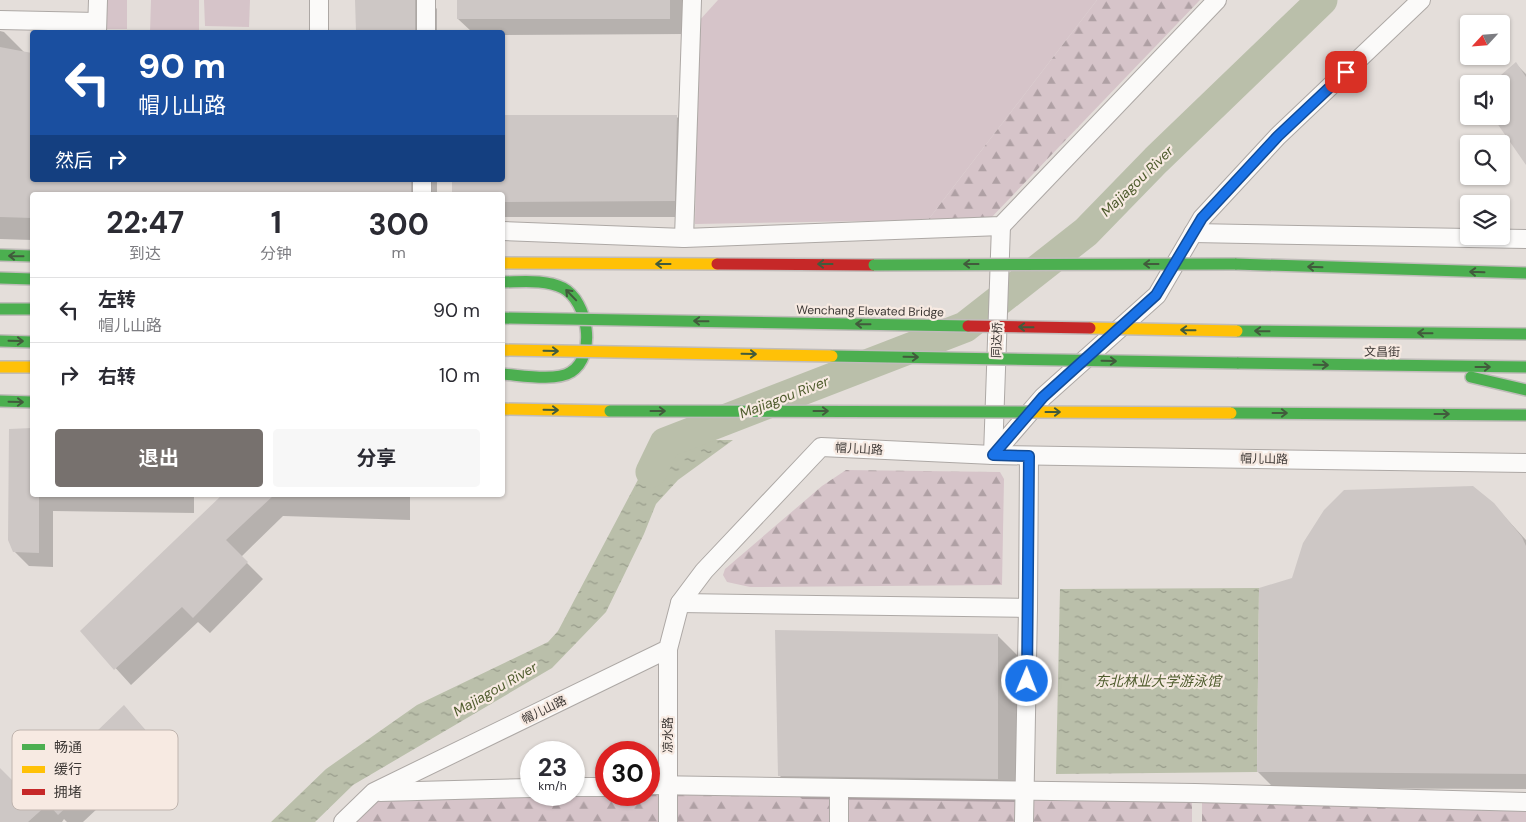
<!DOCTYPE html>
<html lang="zh">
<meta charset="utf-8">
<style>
:root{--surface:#fff;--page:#f7f7f7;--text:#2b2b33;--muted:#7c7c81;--line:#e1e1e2;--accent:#77716e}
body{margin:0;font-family:"DM Sans","Noto Sans SC",sans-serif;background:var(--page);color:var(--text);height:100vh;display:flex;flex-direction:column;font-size:19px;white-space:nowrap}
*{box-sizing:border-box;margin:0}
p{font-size:16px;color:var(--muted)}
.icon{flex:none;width:28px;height:28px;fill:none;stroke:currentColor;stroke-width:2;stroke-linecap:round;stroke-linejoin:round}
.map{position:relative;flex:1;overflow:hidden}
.details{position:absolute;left:30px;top:192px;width:475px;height:305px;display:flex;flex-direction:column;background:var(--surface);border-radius:5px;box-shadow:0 1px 4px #0004}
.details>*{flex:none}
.guide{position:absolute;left:30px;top:30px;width:475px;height:152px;border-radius:5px;box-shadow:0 1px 4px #0004;background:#1a4fa0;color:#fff;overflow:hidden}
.needle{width:32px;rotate:244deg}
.controls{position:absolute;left:1460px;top:15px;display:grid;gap:10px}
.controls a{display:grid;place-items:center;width:50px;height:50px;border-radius:5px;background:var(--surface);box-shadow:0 1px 4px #0004;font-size:25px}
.speed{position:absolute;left:520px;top:741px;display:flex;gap:10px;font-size:25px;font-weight:700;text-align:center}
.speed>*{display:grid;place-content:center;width:65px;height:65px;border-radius:50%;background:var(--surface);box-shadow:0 1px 4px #0004;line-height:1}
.speed small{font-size:12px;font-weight:400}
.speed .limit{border:8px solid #d22;background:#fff;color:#111}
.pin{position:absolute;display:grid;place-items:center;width:42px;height:42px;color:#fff;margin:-21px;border-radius:10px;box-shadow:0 2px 8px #0006}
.me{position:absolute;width:55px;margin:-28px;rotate:1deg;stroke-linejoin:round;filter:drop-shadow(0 0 4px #0008)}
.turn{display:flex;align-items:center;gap:18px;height:105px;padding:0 25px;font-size:22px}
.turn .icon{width:65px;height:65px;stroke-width:2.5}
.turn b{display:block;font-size:35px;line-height:42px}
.then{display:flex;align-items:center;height:48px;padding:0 25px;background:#0003;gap:10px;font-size:19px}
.eta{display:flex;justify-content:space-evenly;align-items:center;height:85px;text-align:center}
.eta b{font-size:30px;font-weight:700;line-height:35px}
.action{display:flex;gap:10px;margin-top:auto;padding:10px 25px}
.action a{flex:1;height:58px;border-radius:5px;background:var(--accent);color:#fff;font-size:20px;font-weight:700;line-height:58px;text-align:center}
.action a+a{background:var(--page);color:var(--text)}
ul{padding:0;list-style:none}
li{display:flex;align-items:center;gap:15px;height:65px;padding:0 25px;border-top:1px solid var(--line)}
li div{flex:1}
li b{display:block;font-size:19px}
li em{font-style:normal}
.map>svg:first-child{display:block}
.green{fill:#d6c4c9}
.forest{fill:url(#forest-firs)}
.water{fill:url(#water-ripples)}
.shadow{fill:#0003}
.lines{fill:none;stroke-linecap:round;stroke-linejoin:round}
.river{stroke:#babfaa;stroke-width:31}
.building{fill:#cdc7c5}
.street-casing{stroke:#ada8a5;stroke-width:20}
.fast-casing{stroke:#c0bcba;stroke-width:14}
.slow-casing{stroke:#c0bcba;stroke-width:14}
.jam-casing{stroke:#c0bcba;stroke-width:14}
.street{stroke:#fbfaf9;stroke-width:18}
.fast{stroke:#4caf50;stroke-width:11}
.slow{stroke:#ffc107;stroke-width:11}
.jam{stroke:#c62828;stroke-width:11}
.fast-bridge-casing{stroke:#c0bcba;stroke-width:14;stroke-linecap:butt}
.slow-bridge-casing{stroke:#c0bcba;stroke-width:14;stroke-linecap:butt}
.jam-bridge-casing{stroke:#c0bcba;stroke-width:14;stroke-linecap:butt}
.fast-bridge{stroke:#4caf50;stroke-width:11}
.slow-bridge{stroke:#ffc107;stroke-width:11}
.jam-bridge{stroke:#c62828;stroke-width:11}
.oneway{stroke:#415b3c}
.route-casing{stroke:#114b97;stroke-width:12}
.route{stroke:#1a73e8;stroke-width:9}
.labels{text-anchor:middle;stroke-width:4.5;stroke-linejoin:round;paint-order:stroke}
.street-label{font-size:12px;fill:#3c3734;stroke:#f7eae2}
.water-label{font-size:14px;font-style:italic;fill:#4f5c2d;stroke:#f7eae2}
.key{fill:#f7eae2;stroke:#bfb4ae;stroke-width:1}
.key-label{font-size:14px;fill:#3c3734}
</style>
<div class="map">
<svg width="1526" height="822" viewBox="0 0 1526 822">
<defs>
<pattern id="forest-firs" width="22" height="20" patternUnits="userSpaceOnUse" patternTransform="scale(1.25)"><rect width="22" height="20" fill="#d6c4c9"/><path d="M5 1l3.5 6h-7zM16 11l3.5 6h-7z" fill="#afa0a4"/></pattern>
<pattern id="water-ripples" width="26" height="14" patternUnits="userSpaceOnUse" patternTransform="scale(1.25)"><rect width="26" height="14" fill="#babfaa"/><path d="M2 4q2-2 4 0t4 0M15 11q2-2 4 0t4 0" fill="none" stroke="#989c8b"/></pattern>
</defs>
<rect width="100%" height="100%" fill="#e4deda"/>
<g class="green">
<polygon points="107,0 127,0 127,29 105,29"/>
<polygon points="151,0 199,0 199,32 150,32"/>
<polygon points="204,0 250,0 249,27 205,26"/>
<polygon points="718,0 1097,0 928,220 695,224 698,22"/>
</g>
<g class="forest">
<polygon points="1097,0 1200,0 989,220 928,220"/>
<polygon points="846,470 1000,472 1004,479 1002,585 750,587 727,582 723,575 725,569 822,486"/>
<polygon points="649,791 661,791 661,822 352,822 376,799 649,795"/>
<polygon points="674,794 1192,797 1192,822 674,822"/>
<polygon points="1202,801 1526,811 1526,822 1202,822"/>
</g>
<g class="water">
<polygon points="659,440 733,440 678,480 656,504 644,534 606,612 552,668 353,785 315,822 271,822 326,769 417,705 548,642 558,631"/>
<polygon points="1259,588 1257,772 1056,774 1060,589"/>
</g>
<g class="shadow">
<polygon points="357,0 429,0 437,9 437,32 357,32"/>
<polygon points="458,0 685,0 685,34 502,35 502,32 472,32 458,19"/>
<polygon points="0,31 4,32 25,53 32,55 32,180 437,180 437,195 32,195 32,240 0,239"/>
<polygon points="1516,64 1526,74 1526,162 1501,116 1501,84 1493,84"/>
<polygon points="676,116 692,132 690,217 502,217 502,195 453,195 453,180 502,180"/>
<polygon points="10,430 32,430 32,495 194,495 194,513 53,511 53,567 29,566 14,551"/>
<polygon points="224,495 410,495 410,520 283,516 241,557 263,579 210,633 198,622 131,685 82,631"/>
<polygon points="1493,504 1526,540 1526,789 1274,788 1258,772 1293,579"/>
<polygon points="997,635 1020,658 1020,802 802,799 780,776"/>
<polygon points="124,707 162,748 83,822 67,822 64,819 62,822 0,822 0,779 29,799"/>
</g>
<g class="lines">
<polyline class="river" points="651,472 665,443 965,327 1086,232 1156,160 1322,0"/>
</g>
<g class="building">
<polygon points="355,0 415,0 415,32 356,32"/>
<rect x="457" y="0" width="213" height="19"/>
<polygon points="0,47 32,53 32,180 411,180 411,195 32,195 32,218 0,217"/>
<polygon points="1516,62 1526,77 1526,165 1492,116 1501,116 1501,75"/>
<polygon points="502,115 677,115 675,201 502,202 502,195 452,195 452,180 502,180"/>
<polygon points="32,428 32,495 39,495 39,553 13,552 8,540 9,429"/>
<polygon points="1473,486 1494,503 1522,537 1526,546 1526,774 1257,772 1259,588 1292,578 1303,543 1324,510 1344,490"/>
<polygon points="222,495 274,495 226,540 248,562 193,618 182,607 114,670 80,631"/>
<polygon points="775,630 998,634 998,779 778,776"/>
<polygon points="124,705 147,732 58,815 48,804 28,822 0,822 0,768 29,797"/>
</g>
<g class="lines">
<defs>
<g id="street">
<polyline points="319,0 319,32"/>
<polyline points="0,20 97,22"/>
<polyline points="97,32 98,0"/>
<polyline points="426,32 426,0"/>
<polyline points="422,195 422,180"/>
<polyline points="502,231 684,238 1001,226 1217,0"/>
<polyline points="1193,233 1526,239"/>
<polyline points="684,238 692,0"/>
<polyline points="993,455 1043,397 1157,295 1202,218 1278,136 1421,0"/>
<polyline points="993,455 1001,226"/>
<polyline points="680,603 1028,608 1029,456"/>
<polyline points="649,785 1195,793 1526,802"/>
<polyline points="574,787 606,787"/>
<polyline points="380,792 531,788"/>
<polyline points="343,822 374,792 668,649 680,603 704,571 821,447 993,455 1526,463"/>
<polyline points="668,822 668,649"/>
<polyline points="839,822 839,788"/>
<polyline points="1024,822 1028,608"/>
</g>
<g id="fast">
<polyline points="0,255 32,256"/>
<polyline points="1235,264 1526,273"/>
<polyline points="0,278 32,279"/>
<path d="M 502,282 C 521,282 545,279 563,288 C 588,301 597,356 571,372 C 556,382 519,375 502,374"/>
<polyline points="0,309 32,309"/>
<polyline points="1237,331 1526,334"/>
<polyline points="0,341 32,342"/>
<polyline points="1237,363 1526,367"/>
<polyline points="1471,377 1526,390"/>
<polyline points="0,401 32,402"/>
<polyline points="1231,413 1526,415"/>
</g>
<g id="slow">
<polyline points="502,263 717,264"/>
<polyline points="0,367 32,367"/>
<polyline points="502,409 610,411"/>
</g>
<polyline id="jam" points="717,264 874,265"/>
</defs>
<use href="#street" class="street-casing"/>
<use href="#fast" class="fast-casing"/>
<use href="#slow" class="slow-casing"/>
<use href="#jam" class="jam-casing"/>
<use href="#street" class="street"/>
<use href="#fast" class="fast"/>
<use href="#slow" class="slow"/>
<use href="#jam" class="jam"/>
<defs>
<g id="fast-bridge">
<polyline points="874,265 1235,264"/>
<polyline points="502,318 968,326"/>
<polyline points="832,356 1237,363"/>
<polyline points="610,411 1033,412"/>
</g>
<g id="slow-bridge">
<polyline points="1090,328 1237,331"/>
<polyline points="502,350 832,356"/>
<polyline points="1033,412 1231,413"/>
</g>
<polyline id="jam-bridge" points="968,326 1090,328"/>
</defs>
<use href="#fast-bridge" class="fast-bridge-casing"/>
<use href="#slow-bridge" class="slow-bridge-casing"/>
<use href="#jam-bridge" class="jam-bridge-casing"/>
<use href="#fast-bridge" class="fast-bridge"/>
<use href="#slow-bridge" class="slow-bridge"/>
<use href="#jam-bridge" class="jam-bridge"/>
</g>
<defs><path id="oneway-shaft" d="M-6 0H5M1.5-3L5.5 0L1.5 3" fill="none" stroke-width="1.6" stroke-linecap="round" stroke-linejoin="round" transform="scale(1.25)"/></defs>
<g class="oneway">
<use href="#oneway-shaft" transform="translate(16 256) rotate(-179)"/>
<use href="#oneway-shaft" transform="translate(663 264) rotate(-180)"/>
<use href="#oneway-shaft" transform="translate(825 264) rotate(-180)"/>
<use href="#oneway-shaft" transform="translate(971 264) rotate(180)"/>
<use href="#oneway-shaft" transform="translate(1151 264) rotate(180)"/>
<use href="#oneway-shaft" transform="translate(1315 267) rotate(-178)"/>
<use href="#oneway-shaft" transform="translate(1477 272) rotate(-178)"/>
<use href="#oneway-shaft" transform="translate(571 295) rotate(-134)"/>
<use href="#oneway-shaft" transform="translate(701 321) rotate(-179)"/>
<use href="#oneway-shaft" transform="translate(863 324) rotate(-179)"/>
<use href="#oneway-shaft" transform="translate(1026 327) rotate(-179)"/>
<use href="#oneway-shaft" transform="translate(1188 330) rotate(-179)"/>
<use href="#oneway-shaft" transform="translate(1262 331) rotate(-179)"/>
<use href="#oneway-shaft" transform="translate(1425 333) rotate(-179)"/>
<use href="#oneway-shaft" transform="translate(16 341) rotate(1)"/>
<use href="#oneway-shaft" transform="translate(551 351) rotate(1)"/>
<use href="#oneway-shaft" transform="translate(749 354) rotate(1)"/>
<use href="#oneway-shaft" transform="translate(911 357) rotate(1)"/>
<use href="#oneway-shaft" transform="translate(1109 361) rotate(1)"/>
<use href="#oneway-shaft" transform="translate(1321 365) rotate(1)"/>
<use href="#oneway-shaft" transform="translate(1483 367)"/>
<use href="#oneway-shaft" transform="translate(16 402) rotate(1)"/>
<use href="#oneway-shaft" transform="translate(551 410) rotate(1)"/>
<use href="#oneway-shaft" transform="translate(658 411)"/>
<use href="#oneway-shaft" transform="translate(821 411)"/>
<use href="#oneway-shaft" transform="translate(1053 412)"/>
<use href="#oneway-shaft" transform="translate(1280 413)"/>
<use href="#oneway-shaft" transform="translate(1442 414)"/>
</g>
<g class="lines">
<defs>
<polyline id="route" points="1027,681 1029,456 993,455 1043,397 1156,295 1202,218 1278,136 1346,72"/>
</defs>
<use href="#route" class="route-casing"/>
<use href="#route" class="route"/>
</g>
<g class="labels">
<g class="street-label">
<text transform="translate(870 311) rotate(1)" y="4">Wenchang Elevated Bridge</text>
<text transform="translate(997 340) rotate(-88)" y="4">同达桥</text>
<text transform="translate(1382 352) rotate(1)" y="4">文昌街</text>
<text transform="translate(859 449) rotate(3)" y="4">帽儿山路</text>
<text transform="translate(1264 459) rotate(1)" y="4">帽儿山路</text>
<text transform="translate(544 710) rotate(-26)" y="4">帽儿山路</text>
<text transform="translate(668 735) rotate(-90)" y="4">凉水路</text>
</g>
<g class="water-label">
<text transform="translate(1137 181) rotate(-44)" y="5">Majiagou River</text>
<text transform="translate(784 397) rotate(-21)" y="5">Majiagou River</text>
<text x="1158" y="686">东北林业大学游泳馆</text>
<text transform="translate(495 689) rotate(-30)" y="5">Majiagou River</text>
</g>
</g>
<rect x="12" y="730" width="166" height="80" rx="8" class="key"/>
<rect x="22" y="744" width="23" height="6" fill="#4caf50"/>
<rect x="22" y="766" width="23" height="7" fill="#ffc107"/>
<rect x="22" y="789" width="23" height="6" fill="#c62828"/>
<g class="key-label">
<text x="54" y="752">畅通</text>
<text x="54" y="774">缓行</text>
<text x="54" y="797">拥堵</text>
</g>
</svg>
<div class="controls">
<a><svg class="needle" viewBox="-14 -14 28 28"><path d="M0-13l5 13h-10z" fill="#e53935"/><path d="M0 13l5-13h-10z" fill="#7c7c81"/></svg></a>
<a><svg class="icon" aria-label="sound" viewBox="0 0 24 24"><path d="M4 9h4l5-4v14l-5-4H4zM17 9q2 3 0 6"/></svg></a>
<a><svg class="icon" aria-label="search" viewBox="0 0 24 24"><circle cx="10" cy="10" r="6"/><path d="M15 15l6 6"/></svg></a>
<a><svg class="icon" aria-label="layers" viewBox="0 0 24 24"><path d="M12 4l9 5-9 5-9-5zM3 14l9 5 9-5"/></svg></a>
</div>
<div class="speed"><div>23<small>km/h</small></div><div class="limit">30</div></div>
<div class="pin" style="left:1346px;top:72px;background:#d93025"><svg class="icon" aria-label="arrive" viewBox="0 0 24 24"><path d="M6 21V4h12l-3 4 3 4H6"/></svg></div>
<svg class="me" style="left:1027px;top:681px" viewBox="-20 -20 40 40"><circle r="17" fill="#1a73e8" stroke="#fff" stroke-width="3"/><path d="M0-11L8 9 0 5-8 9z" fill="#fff"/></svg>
<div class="guide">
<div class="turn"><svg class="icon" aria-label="left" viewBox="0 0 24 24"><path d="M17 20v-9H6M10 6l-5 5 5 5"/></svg><div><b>90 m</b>帽儿山路</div></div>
<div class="then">然后<svg class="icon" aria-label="right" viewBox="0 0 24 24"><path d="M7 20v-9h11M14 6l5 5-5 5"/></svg></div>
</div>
<section class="details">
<div class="eta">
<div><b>22:47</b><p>到达</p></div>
<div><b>1</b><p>分钟</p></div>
<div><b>300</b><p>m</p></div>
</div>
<ul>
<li><svg class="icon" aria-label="left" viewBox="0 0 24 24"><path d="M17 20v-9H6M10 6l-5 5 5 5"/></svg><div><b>左转</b><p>帽儿山路</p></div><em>90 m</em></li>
<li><svg class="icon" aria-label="right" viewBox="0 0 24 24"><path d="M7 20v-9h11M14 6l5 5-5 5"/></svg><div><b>右转</b></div><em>10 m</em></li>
</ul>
<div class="action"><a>退出</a><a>分享</a></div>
</section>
</div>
